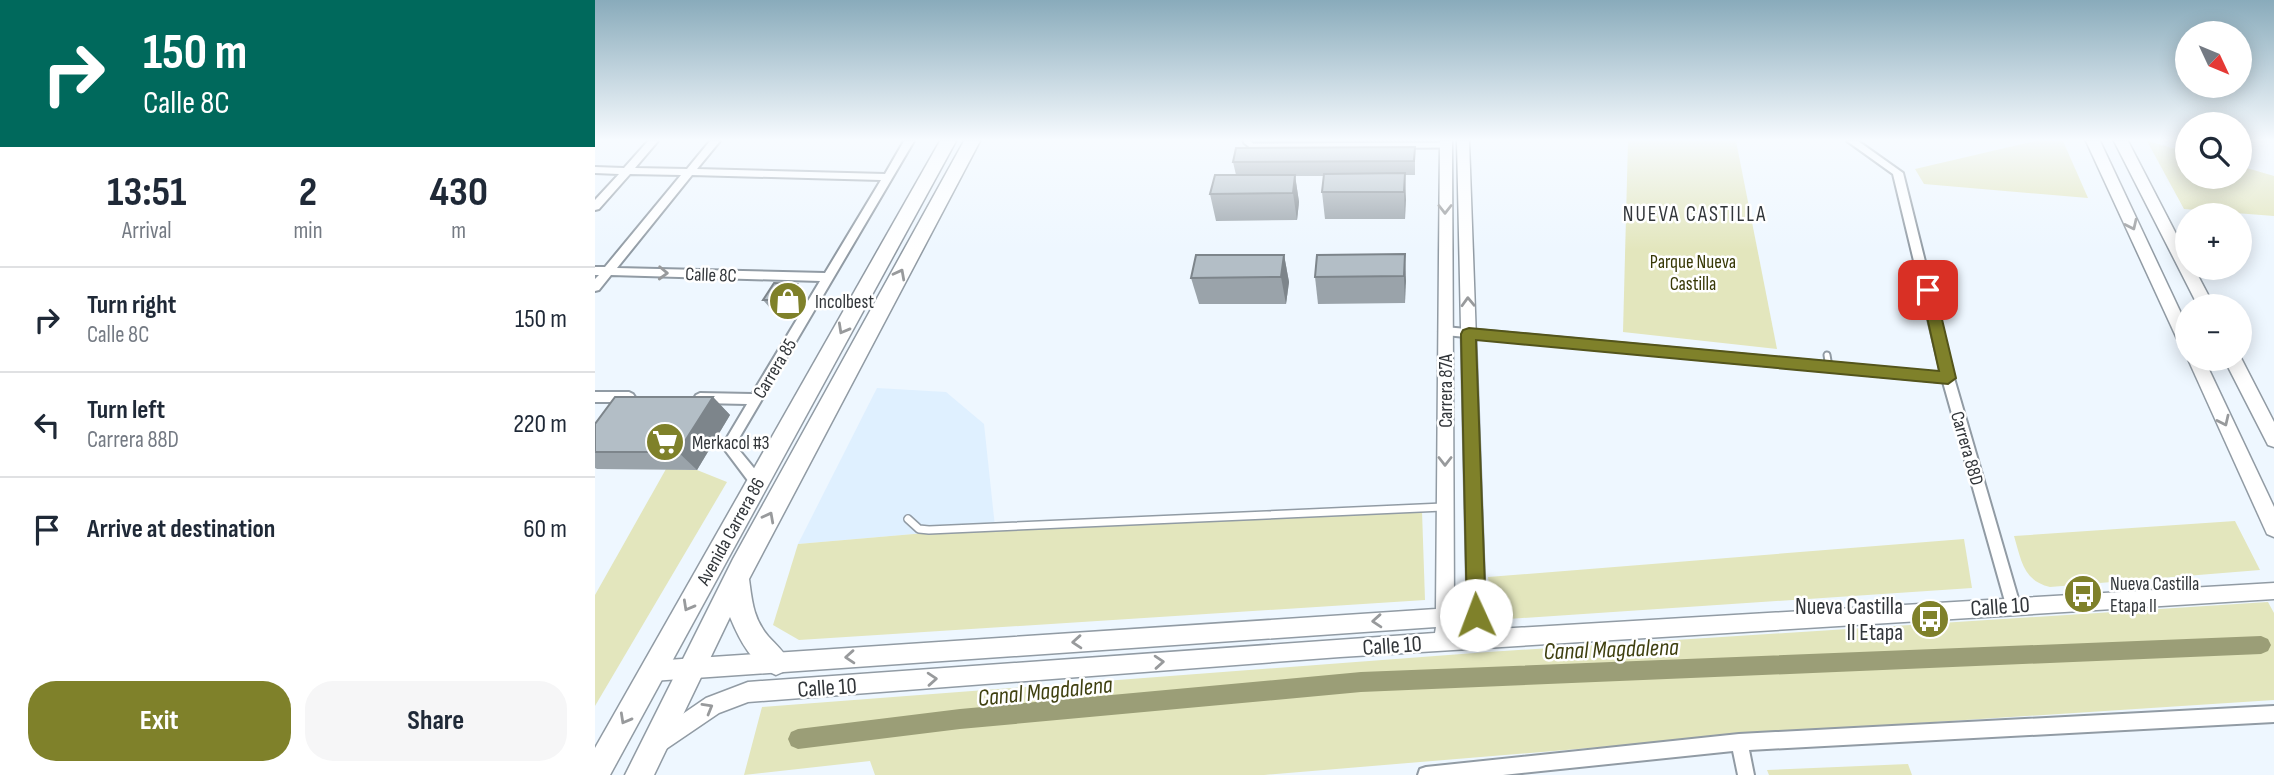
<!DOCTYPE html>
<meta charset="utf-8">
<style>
:root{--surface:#fff;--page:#f6f6f7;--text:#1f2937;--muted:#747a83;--line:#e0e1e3;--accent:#7f812a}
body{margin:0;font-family:"Sofia Sans Condensed",sans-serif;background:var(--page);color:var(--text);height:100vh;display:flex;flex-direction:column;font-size:26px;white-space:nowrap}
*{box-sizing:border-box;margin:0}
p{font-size:23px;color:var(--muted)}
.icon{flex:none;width:38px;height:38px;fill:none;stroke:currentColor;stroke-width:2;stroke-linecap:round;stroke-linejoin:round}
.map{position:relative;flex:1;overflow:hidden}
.sheet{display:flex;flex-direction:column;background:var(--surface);width:595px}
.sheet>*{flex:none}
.guide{background:#00695c;color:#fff;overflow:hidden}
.needle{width:46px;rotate:134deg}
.fabs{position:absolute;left:1580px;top:21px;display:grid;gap:14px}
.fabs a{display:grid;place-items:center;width:77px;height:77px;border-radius:50%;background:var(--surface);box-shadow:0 4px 18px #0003;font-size:35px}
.pin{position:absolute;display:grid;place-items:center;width:60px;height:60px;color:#fff;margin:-30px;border-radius:14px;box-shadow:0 4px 10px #0006}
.me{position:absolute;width:77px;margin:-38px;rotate:358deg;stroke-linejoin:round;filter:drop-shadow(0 0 5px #0008)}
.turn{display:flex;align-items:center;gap:24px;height:147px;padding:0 28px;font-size:32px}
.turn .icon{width:91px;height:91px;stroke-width:2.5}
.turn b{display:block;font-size:49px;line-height:60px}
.eta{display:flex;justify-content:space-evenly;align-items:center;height:119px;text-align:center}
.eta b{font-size:42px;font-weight:700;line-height:49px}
.cta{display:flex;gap:14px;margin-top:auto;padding:14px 28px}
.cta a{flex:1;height:80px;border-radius:28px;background:var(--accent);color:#fff;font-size:28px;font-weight:700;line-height:80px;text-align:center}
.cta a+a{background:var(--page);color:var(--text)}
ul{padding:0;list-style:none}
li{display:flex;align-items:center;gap:21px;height:105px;padding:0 28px;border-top:2px solid var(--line)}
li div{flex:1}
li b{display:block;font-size:26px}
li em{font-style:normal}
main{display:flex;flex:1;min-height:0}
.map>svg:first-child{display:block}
.built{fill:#dff0ff}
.green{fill:#e3e6bd}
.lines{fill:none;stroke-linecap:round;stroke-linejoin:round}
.canal{fill:#9b9e77;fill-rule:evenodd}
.service-far1-casing{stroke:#919ba4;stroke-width:9}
.service-casing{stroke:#919ba4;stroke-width:10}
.minor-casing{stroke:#919ba4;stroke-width:4}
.tertiary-casing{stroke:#919ba4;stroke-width:3}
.secondary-casing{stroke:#919ba4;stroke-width:3}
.primary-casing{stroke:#919ba4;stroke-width:3}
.service-far1{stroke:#fff;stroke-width:5}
.service{stroke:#fff;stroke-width:7}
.minor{fill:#fff;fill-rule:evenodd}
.tertiary{fill:#fff;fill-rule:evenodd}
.secondary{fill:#fff;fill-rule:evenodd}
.primary{fill:#fff;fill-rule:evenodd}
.wall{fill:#9aa3aa}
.shaded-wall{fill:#7d858b}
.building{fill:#b3bec6;stroke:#7d858b;stroke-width:2}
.oneway{stroke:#989a9c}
.route{fill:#7f812a;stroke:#53541b;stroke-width:2}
.labels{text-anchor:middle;stroke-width:5;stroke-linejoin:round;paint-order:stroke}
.park-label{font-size:19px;fill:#373806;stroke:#fff}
.street-label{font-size:19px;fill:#32363a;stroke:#fff}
.poi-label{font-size:19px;fill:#32363a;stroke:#fff;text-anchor:start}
.neighbourhood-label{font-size:21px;letter-spacing:2px;fill:#32363a;stroke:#fff}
.near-poi-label{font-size:23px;fill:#32363a;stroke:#fff;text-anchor:end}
.near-street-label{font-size:23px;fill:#32363a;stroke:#fff}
.near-water-label{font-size:24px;font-style:italic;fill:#3f4010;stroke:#fff}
</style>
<main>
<section class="sheet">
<div class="guide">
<div class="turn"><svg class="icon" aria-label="right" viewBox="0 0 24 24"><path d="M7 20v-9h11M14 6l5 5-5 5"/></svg><div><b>150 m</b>Calle 8C</div></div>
</div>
<div class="eta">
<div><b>13:51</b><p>Arrival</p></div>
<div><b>2</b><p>min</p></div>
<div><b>430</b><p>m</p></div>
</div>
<ul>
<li><svg class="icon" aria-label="right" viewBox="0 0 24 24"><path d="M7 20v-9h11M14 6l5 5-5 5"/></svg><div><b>Turn right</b><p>Calle 8C</p></div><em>150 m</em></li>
<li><svg class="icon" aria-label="left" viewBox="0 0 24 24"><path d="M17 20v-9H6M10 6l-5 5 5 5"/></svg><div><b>Turn left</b><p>Carrera 88D</p></div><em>220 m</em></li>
<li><svg class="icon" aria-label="arrive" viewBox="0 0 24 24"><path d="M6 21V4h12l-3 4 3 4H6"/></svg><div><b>Arrive at destination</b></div><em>60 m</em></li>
</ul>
<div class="cta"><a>Exit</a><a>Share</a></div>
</section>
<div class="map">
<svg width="1679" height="775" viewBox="0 0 1679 775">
<rect width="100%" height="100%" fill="#eef7ff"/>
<polygon class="built" points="282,388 351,392 389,424 400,527 203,544"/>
<g class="green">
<polygon points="1033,141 1141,141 1182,349 1028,332"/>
<polygon points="1440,141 1468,141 1493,198 1329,184 1320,169"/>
<polygon points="1552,141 1592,152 1592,177 1645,177 1645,166 1679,176 1679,216 1589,209"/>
<polygon points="71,469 102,470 132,482 0,706 0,595"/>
<polygon points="827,511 830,600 204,640 178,625 203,544 400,527"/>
<path d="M 1640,521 L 1665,570 L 1455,587 C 1428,581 1426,559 1419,536 Z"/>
<polygon points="1369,539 1377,588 898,620 893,577"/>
<polygon points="1673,602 1679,613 1679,700 1186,732 669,775 280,775 275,761 149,775 167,707 893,652"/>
<polygon points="1313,764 1317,775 1174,775 1172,770"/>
</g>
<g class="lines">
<polygon class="canal" points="1666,636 1673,639 1676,645 1673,651 1666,654 766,692 365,729 203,749 196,746 193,739 196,732 203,729 365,709 766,672"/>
<defs>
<g id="service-far1">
<polyline points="651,141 657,146 851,145"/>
<polyline points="1232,355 1234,367"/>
</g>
<polyline id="service" points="313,519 324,529 334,530 848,507"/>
<g id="minor">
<path d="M 53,141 L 63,141 L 40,168 L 92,169 L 115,141 L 125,141 L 102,169 L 290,174 L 309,141 L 319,141 L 140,445 L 167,478 L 169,482 L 167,486 L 162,488 L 157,486 L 127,446 L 152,404 L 105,403 L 101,401 L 99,398 L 101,395 L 105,393 L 157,394 L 225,281 L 16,275 L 4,290 L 0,291 L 0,279 L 4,275 L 0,275 L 0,267 L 10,267 L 86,175 L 35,174 L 4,209 L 0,210 L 0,200 L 24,174 L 0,173 L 0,167 L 29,168 ZM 97,175 L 286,180 L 230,273 L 22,268 Z"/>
<polygon points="1252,141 1263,141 1308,173 1359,378 1425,605 1423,610 1418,612 1413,610 1411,605 1348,382 850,335 844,331 850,327 1346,373 1298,174"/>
<polygon points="0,392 34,392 38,394 40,397 38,400 34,402 0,402"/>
<polygon points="1679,706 1679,722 1154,750 1159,775 1143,775 1138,751 908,775 823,775 825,769 831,767 1144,734"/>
</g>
<path id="tertiary" d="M 845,141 L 857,141 L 859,608 L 872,607 L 862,141 L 874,141 L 891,623 L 886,630 L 1679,583 L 1679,599 L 745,657 L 153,702 L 124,713 L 71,749 L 64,752 L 57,749 L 54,742 L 57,735 L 111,698 L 153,682 L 840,633 L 841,627 L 57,681 L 50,678 L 47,671 L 50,664 L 57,661 L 841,609 ZM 873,624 L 879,631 L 860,632 L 860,625 Z"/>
<g id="secondary">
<polygon points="1491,141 1505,141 1592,326 1592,349 1586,347 1584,343"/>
<polygon points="1519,141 1533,141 1592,255 1592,268 1599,268 1619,306 1603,306"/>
<polygon points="1645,356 1679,422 1679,447 1673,445 1629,359 1645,359"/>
<polygon points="1592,357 1609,359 1679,507 1679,537 1672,534"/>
</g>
<g id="primary">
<polygon points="345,141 361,141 15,775 0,775 0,748"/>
<path d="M 369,141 L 385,141 L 154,579 C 157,601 158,618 173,636 C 181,645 189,651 194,662 L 190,671 L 181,675 C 157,665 144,639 135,617 L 59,775 L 30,775 L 138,559 Z"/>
</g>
</defs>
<use href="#service-far1" class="service-far1-casing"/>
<use href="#service" class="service-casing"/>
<use href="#minor" class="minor-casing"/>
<use href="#tertiary" class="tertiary-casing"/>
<use href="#secondary" class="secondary-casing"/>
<use href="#primary" class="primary-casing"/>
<use href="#service-far1" class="service-far1"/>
<use href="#service" class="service"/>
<use href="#minor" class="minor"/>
<use href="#tertiary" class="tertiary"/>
<use href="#secondary" class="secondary"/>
<use href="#primary" class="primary"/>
</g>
<g class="wall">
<polygon points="820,147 820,175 810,175 810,219 730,219 727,192 729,176 700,176 704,202 702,220 621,221 615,194 641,175 638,162"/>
<polygon points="810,254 810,303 723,304 720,277"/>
<polygon points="689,255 694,282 691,304 604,304 596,278"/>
<polygon points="209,293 198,310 176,309 168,300"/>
<polygon points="118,397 135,415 102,470 2,469 0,468 0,424"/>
</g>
<g class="shaded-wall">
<polygon points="810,173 811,200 810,219 809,192"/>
<polygon points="700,175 704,202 702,220 698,193"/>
<polygon points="810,254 811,281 810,303 809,276"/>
<polygon points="689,255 694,282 691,304 686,277"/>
<polygon points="202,284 209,293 198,310 191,300"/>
<polygon points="118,397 135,415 102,470 83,452"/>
</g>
<g class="building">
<polygon points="820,147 819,161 638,162 641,148"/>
<polygon points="810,173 809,192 727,192 729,174"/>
<polygon points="620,175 700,175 698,193 615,194"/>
<polygon points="810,254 809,276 720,277 722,255"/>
<polygon points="601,255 689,255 686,277 596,278"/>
<polygon points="179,283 202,284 191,300 168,300"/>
<polygon points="20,397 118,397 83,452 0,452 0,424"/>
</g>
<defs><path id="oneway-chevron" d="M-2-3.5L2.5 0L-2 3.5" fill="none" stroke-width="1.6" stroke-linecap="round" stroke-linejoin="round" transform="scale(1.75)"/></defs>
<g class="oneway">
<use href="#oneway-chevron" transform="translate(850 209) rotate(90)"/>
<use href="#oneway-chevron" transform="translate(1537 225) rotate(65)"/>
<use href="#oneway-chevron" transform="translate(68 273) rotate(2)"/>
<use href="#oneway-chevron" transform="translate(305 274) rotate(-62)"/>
<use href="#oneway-chevron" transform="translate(873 302) rotate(-92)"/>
<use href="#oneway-chevron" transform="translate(248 329) rotate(119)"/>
<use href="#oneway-chevron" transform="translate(1629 421) rotate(65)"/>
<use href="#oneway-chevron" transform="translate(850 461) rotate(90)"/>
<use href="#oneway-chevron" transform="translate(174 517) rotate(-62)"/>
<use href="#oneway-chevron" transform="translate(93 606) rotate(119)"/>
<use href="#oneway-chevron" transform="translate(782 621) rotate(176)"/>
<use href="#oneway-chevron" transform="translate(482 642) rotate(176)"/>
<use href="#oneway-chevron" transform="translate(255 657) rotate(176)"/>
<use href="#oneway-chevron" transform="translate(564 662) rotate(-4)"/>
<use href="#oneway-chevron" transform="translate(337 679) rotate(-4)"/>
<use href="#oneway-chevron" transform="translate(113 708) rotate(-30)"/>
<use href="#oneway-chevron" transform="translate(30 719) rotate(119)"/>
</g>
<linearGradient id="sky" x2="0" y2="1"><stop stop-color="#89abbb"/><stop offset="0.56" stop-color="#f7fbff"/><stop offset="1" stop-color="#f7fbff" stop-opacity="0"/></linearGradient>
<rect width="1679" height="250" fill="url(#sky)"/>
<polygon class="route" points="1333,285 1340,290 1361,378 1353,384 881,340 891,615 888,621 881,623 875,621 872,615 866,334 868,330 874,328 1344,371 1326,290"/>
<defs>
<symbol id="shop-disc" viewBox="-11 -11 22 22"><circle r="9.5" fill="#7f812a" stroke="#fff"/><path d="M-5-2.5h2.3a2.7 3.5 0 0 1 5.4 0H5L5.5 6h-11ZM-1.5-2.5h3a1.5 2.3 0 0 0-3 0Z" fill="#fff"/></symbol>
<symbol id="supermarket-disc" viewBox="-11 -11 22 22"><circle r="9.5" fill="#7f812a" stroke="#fff"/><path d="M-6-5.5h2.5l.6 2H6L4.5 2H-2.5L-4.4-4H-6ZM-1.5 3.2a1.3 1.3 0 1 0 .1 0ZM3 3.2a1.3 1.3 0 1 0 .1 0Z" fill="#fff"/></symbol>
<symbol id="bus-disc" viewBox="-11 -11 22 22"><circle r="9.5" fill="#7f812a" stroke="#fff"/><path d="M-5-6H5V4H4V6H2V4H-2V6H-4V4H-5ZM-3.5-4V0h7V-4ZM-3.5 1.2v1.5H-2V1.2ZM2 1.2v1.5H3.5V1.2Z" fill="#fff"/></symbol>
</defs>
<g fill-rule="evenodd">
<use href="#shop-disc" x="171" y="279" width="44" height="44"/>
<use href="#supermarket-disc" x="48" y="420" width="44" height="44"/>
<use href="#bus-disc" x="1466" y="572" width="44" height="44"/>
<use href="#bus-disc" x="1313" y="597" width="44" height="44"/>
</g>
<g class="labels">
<g class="park-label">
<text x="1098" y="268">Parque Nueva<tspan x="1098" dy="22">Castilla</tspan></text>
</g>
<g class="street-label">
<text transform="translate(116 274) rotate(2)" y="7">Calle 8C</text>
<text transform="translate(179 368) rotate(-59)" y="7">Carrera 85</text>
<text transform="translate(850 391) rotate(-90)" y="7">Carrera 87A</text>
<text transform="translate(1373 448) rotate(74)" y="7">Carrera 88D</text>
<text transform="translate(135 531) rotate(-61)" y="7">Avenida Carrera 86</text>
</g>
<g class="poi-label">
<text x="220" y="308">Incolbest</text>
<text x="97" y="449">Merkacol #3</text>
<text x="1515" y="590">Nueva Castilla<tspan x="1515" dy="22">Etapa II</tspan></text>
</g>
<g class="neighbourhood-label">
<text x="1100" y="221">NUEVA CASTILLA</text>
</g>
<g class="near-poi-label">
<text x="1308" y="614">Nueva Castilla<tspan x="1308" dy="26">II Etapa</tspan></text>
</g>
<g class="near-street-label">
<text transform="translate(1405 606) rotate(-4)" y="8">Calle 10</text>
<text transform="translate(797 645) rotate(-4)" y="8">Calle 10</text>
<text transform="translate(232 687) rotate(-4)" y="8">Calle 10</text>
</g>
<g class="near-water-label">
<text transform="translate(1016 649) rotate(-2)" y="8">Canal Magdalena</text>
<text transform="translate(450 691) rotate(-6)" y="8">Canal Magdalena</text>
</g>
</g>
</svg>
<div class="fabs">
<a><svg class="needle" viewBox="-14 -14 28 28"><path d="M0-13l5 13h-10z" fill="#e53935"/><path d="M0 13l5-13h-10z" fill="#747a83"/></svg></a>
<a><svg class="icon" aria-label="search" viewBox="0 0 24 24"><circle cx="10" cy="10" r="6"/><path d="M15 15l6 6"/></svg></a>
<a>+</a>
<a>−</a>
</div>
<div class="pin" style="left:1333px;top:290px;background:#d93025"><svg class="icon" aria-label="arrive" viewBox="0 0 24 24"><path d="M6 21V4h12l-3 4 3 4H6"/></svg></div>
<svg class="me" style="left:881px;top:615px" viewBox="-20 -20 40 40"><circle r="19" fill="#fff"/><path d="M0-13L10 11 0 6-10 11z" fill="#7f812a"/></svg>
</div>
</main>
